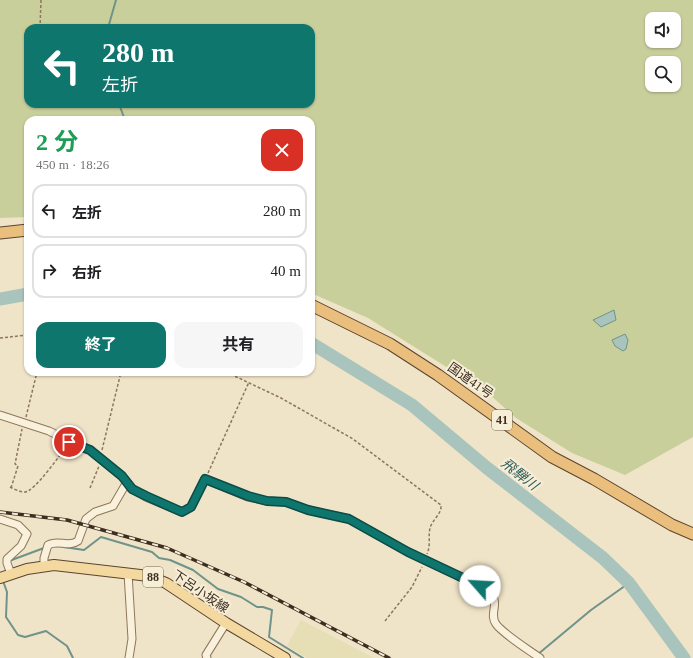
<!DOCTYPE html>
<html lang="ja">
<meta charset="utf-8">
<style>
:root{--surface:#fff;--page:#f6f6f6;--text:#202124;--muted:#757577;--line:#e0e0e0;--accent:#0f766e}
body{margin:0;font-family:"Times New Roman","Noto Sans JP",serif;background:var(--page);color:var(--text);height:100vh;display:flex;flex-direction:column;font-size:15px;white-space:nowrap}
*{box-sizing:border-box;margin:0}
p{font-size:13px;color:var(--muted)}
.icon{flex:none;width:22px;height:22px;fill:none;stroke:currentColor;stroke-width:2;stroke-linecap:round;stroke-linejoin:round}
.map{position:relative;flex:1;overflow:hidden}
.details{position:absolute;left:24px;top:116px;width:291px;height:260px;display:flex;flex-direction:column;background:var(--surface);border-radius:12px;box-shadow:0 1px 3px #0004}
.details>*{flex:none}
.top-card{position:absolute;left:24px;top:24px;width:291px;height:84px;border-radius:12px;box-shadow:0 1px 3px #0004;background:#0f766e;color:#fff;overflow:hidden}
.tools{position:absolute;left:645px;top:12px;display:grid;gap:8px}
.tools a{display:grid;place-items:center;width:36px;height:36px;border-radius:8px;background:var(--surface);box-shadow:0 1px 3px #0004;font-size:20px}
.pin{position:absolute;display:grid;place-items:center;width:34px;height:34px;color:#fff;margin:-17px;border:2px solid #fff;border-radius:50%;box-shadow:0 1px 4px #0007}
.me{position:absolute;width:44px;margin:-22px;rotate:296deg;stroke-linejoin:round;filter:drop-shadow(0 0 3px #0008)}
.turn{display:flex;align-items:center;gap:14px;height:84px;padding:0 12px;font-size:18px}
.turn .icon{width:52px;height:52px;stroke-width:2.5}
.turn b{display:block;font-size:28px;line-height:34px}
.round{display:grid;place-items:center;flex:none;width:42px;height:42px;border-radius:12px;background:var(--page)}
.head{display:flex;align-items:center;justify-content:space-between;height:68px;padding:0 12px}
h1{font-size:24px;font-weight:700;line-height:30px;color:#1e9e55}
.primary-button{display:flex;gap:8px;margin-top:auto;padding:8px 12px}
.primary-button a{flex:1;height:46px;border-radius:12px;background:var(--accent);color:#fff;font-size:16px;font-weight:700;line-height:46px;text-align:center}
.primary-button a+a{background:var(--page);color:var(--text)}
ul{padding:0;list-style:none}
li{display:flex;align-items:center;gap:12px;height:54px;margin:0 8px 6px;padding:0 4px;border:2px solid var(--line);border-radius:12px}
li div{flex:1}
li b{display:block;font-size:15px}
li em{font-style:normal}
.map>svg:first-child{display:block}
.farmland{fill:#e6deb5}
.green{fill:#c9cf9b;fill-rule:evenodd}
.water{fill:#a9c4bc;stroke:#6f938a}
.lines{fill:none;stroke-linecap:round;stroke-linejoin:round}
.stream{stroke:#6f938a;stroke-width:2}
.river{stroke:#a9c4bc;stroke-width:13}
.minor-casing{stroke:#8d765c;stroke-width:9}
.primary-casing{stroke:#5b4430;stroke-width:12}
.trunk-casing{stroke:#5b4430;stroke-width:13}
.path{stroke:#8d765c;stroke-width:1.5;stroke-dasharray:3 2;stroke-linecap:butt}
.minor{stroke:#faf1dc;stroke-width:7}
.primary{stroke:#f3d9a0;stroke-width:10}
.trunk{stroke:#eabe7c;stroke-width:11}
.rail-casing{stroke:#3d2e20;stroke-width:3.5}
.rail{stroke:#f7eed8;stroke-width:2;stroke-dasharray:6;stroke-linecap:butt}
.route-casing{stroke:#0a4d48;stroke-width:10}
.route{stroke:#0f766e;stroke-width:7}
.labels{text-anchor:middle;stroke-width:4;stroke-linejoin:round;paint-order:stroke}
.shield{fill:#f7eed8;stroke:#756857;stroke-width:1}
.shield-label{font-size:12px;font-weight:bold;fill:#3d2e20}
.street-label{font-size:13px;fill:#3d2e20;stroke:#f7eed8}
.water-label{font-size:14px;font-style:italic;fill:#2f5d5a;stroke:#f7eed8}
</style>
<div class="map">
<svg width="693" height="658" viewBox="0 0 693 658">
<rect width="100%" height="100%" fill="#f0e4c8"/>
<polygon class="farmland" points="301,620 374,658 307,658 287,646"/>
<path class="green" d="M 0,0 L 693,0 L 693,437 L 625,475 L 572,453 L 516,418 L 488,393 L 368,318 L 311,293 L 311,120 L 28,120 L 28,217 L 0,218 ZM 652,19 L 674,19 L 674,41 L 652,41 ZM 28,28 L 311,28 L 311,104 L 28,104 ZM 652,63 L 674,63 L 674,85 L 652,85 Z"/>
<g class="water">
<polygon points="614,310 616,320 601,327 593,320"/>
<polygon points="625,334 628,340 626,349 623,351 615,346 612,340"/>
</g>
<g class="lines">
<g class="stream">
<polyline points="108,28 116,0"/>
<polyline points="119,104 125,120"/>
<polyline points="64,547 84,550 101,537 152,552 159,558 170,560 193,570 218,589 241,597 257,607 263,607 272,610 269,637 303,658"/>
<polyline points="9,561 44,548"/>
<polyline points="3,581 7,592 6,617 18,635 25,637 46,631 67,646 73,658"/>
<polyline points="537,655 591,610 629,583"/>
</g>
<g class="river">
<polyline points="0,299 28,294"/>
<polyline points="311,343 412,405 487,468 603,558 629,583 684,658"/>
</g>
<defs>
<g id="minor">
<path d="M 0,415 L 49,431 L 69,441 L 90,450 L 122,476 L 133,489 L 146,497 L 182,512 L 191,507 L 205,479 L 248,497 L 267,501 L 286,502 L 308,510 L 349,519 L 408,552 L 488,590 C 502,603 488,613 496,624 C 503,634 529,650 540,658"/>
<polyline points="0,519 18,525 27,534 21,546 7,559 7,563 11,574"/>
<path d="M 44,566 L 44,558 L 48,545 C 58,539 68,548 78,541 L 86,519 L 95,512 L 113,506 L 127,482"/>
<polyline points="128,573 132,639 129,658"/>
<polyline points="207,658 206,655 226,623"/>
</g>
<polyline id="primary" points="0,578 27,569 54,565 149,576 166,583 226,623 285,658"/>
<g id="trunk">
<polyline points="0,233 28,230"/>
<polyline points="311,305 390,344 438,375 552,457 594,479 672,525 693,534"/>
</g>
</defs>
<use href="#minor" class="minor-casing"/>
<use href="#primary" class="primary-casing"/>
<use href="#trunk" class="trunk-casing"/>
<g class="path">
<polyline points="40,28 41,0"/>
<polyline points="0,338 28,335"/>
<path d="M 226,372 L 281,398 L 353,439 L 441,505 C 442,514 432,520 430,528 C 428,537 431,545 427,554"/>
<polyline points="26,417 37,372"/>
<polyline points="102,450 121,372"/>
<polyline points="208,473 249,382"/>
<path d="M 10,487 C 14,489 20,492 25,492 C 34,492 60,455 66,447"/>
<polyline points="11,488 18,466 15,464 22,429"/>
<polyline points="90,488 99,466"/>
<polyline points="385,621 412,587 422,567"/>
</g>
<use href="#minor" class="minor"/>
<use href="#primary" class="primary"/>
<use href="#trunk" class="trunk"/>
<defs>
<polyline id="rail" points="0,512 67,520 167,548 244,582 389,658"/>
</defs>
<use href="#rail" class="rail-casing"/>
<use href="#rail" class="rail"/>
</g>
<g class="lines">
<defs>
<polyline id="route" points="69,442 90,450 122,476 132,489 146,496 182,512 191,507 205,479 248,496 267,501 286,502 308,510 349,519 408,552 480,586"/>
</defs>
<use href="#route" class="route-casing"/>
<use href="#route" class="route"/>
</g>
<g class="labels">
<g class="shield">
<rect x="492" y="410" width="20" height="20" rx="3"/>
<rect x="143" y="567" width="20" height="20" rx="3"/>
</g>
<g class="shield-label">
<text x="502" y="424">41</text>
<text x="153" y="581">88</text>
</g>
<g class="street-label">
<text transform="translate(471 380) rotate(35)" y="5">国道41号</text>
<text transform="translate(201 591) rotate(34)" y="5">下呂小坂線</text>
</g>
<g class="water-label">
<text transform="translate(520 474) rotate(38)" y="5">飛騨川</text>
</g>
</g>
</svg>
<div class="tools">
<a><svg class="icon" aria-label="sound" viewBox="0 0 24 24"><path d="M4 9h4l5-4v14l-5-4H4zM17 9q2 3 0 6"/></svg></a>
<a><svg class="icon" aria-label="search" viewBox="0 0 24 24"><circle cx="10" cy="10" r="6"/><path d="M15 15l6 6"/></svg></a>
</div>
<div class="pin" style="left:69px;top:442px;background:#d93025"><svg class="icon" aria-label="arrive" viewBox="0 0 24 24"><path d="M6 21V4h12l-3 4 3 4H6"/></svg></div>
<svg class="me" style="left:480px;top:586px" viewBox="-20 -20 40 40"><circle r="19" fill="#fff"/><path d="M0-13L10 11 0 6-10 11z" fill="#0f766e"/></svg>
<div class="top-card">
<div class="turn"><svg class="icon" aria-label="left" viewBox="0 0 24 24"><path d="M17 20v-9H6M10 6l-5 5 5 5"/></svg><div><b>280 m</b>左折</div></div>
</div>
<section class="details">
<div class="head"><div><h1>2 分</h1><p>450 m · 18:26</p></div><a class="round" style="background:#d93025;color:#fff"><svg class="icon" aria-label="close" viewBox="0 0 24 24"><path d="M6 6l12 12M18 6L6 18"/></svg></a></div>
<ul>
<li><svg class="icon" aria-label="left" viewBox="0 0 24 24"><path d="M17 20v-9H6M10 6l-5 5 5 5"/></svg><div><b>左折</b></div><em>280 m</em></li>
<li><svg class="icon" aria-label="right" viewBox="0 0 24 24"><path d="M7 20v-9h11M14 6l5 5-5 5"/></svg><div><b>右折</b></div><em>40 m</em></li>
</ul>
<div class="primary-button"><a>終了</a><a>共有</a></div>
</section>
</div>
